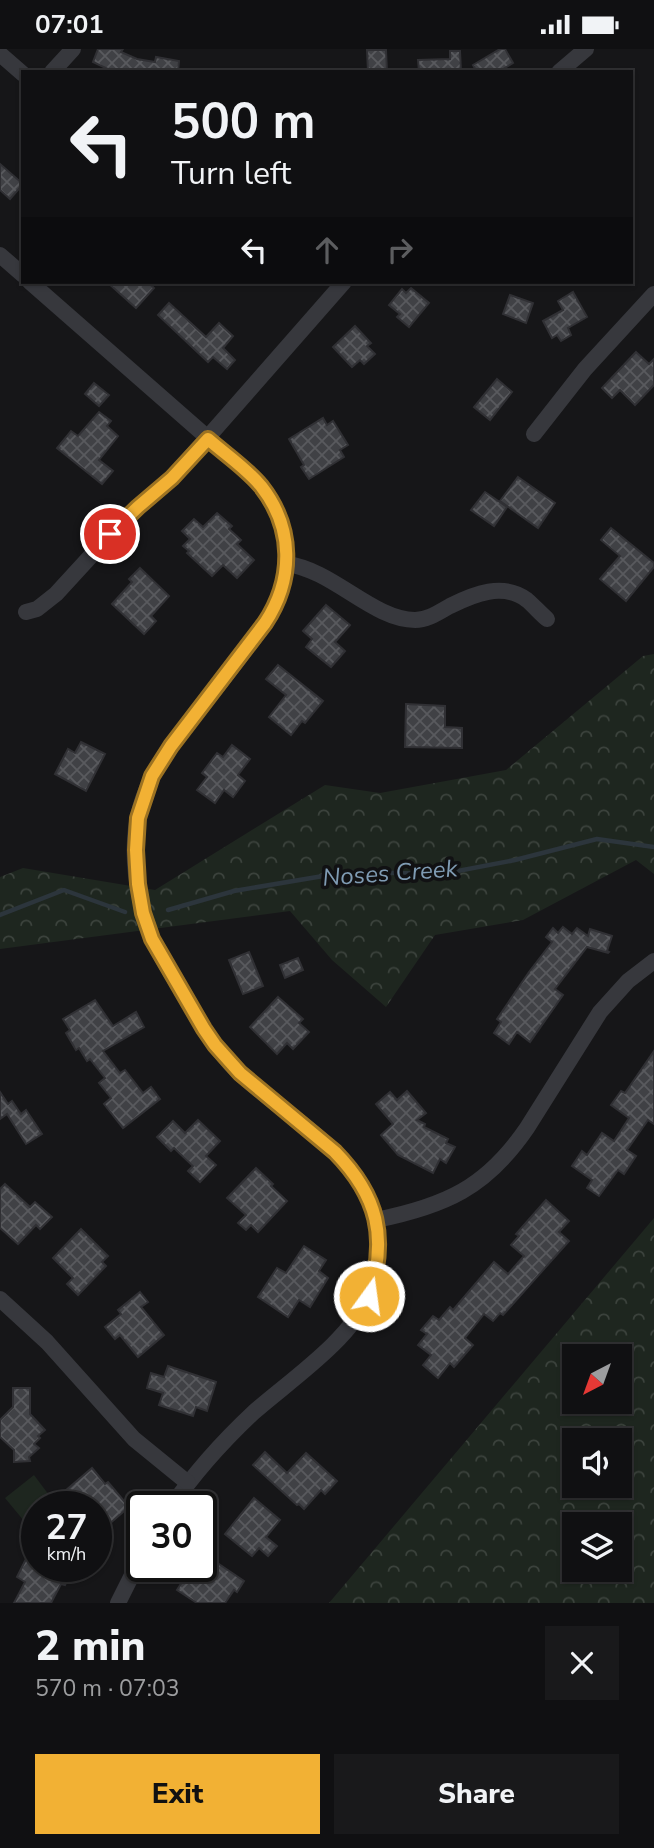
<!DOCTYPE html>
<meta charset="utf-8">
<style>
:root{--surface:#101012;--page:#19191b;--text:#f1f3f6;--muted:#9c9d9f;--line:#303032;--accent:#f2b134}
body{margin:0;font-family:"Nunito Sans",sans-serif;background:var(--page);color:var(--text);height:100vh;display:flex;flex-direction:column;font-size:26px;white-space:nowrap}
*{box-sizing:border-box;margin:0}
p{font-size:23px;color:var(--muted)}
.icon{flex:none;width:38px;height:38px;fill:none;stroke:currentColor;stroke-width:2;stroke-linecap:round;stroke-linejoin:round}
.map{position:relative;height:1554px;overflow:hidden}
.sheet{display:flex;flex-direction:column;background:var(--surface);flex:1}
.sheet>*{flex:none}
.top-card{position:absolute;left:21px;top:21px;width:612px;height:214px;border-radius:0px;box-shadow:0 2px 5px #0004,0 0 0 2px var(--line);background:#101012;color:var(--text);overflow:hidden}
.needle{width:46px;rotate:221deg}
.buttons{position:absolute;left:562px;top:1295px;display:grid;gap:14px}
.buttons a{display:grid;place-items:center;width:70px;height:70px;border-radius:0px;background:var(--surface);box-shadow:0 2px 5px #0004,0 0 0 2px var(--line);font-size:35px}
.speed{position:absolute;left:21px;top:1442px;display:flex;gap:14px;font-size:35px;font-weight:700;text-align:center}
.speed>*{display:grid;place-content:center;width:91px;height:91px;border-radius:50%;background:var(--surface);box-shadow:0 2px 5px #0004,0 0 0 2px var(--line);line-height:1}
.speed small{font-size:18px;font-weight:400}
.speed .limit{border:4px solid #111;border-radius:10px;background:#fff;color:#111}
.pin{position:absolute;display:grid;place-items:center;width:60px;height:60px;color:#fff;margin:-30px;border:4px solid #fff;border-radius:50%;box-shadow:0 2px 7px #0007}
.me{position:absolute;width:77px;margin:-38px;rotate:14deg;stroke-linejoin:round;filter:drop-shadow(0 0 5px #0008)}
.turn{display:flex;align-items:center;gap:24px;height:147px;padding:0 35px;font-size:32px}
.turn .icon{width:91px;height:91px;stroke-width:2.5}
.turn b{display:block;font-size:49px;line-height:60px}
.lanes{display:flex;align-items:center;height:66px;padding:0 35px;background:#0003;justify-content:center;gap:35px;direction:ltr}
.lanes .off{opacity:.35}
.round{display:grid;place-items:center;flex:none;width:74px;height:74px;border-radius:0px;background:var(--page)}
.headline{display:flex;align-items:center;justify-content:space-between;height:119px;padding:0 35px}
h1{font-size:42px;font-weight:800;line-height:52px}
.cta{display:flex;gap:14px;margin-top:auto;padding:14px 35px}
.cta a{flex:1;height:80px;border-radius:0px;background:var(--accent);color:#111;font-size:28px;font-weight:800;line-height:80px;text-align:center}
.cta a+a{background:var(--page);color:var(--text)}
.status{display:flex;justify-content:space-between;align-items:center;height:49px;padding:0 35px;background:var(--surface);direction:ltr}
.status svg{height:19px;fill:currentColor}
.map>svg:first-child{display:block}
.forest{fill:url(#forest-crowns);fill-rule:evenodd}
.pitch{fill:#1e261f}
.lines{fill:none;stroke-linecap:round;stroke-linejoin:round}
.stream{stroke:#2c353c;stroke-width:4.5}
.building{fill:url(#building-cross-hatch);stroke:#303034;stroke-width:2}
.street{stroke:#37383d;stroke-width:16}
.route-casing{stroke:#9d7322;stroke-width:18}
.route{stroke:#f2b134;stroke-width:12}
.labels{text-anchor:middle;stroke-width:7;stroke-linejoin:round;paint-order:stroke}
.water-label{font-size:24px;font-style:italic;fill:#7f9bb3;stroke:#111113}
</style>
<div class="status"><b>07:01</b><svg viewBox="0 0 49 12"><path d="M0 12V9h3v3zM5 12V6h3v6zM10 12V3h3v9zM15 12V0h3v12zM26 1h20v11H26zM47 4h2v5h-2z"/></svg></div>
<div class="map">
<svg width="654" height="1554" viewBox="0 0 654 1554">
<defs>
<pattern id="forest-crowns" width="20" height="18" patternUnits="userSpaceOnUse" patternTransform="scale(1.75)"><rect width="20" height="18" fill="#1e261f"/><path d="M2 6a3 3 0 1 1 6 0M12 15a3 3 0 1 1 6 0" fill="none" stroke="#3c433d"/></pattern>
<pattern id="building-cross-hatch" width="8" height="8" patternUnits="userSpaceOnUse" patternTransform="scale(1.75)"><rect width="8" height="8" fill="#404145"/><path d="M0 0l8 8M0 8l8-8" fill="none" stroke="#595a5e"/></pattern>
</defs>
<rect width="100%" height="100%" fill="#161618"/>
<g class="forest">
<polygon points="654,605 654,825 636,811 523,871 435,886 386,958 332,911 290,862 0,900 0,828 23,819 155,841 325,736 380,744 506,721 643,607"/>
<path d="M 654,1169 L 654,1554 L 329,1554 ZM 574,1307 L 620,1307 L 620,1353 L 574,1353 ZM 574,1391 L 620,1391 L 620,1437 L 574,1437 ZM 574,1475 L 620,1475 L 620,1521 L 574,1521 Z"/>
</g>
<polygon class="pitch" points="34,1426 52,1450 42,1458 37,1458 37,1462 24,1472 5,1449"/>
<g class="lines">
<g class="stream">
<polyline points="168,861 234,842 347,823 442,825 515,811 597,790 654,798"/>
<polyline points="0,866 64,841 125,863"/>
</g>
</g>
<g class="building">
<polygon points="98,0 123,0 121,3 137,10 155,13 156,8 179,12 178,23 114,23 93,13"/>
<polygon points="500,0 505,0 513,14 498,23 477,23 473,16"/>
<polygon points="367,1 386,1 387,23 368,23"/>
<polygon points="450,2 460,2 461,23 419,23 418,11 450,10"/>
<polygon points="0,115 23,135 10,150 0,141"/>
<polygon points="107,233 148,233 154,239 136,259"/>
<polygon points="411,239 429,254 409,278 397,268 400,265 389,256 402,240 406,244"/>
<polygon points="573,243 587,268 568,279 571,286 561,292 557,286 552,289 543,272 563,261 558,252"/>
<polygon points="510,246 533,254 526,274 503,265"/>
<polygon points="169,254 206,288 219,274 233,287 223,299 235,311 227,320 213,308 208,313 158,266"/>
<polygon points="355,277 371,294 367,297 375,305 364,315 360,311 352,318 333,298"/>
<polygon points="636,303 649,315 654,310 654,336 635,356 620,341 612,349 602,339"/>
<polygon points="497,330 512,343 490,371 474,358"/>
<polygon points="94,334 109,346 99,357 85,345"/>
<polygon points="99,363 111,372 107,377 118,387 99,411 113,422 102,435 57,399 71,382 78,387"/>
<polygon points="323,369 327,376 333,372 348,396 340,401 344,408 309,430 301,418 304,416 289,390"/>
<polygon points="518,428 555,454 538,479 500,452"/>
<polygon points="485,443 507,458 494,477 471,461"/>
<polygon points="217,464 232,477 229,480 241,491 237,495 254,511 237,529 223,516 212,527 187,504 189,502 183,497 190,490 182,482 194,470 203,478"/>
<polygon points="611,479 654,514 654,518 626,552 600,530 620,507 601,491"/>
<polygon points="140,519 169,547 151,567 156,572 144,585 112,555 132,533 129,530"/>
<polygon points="326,556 350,576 335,593 345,602 331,618 306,598 312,590 303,582"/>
<polygon points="278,616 323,652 305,674 302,672 291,686 269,668 286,646 266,630"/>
<polygon points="406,655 445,657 445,678 462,679 462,699 405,698"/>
<polygon points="81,693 105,705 86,742 55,725 68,700 75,704"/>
<polygon points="232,696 250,710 238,726 245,732 233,748 224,741 215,754 197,741 207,728 202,724 217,704 223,708"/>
<polygon points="563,878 572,885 577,879 588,887 590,880 612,887 607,902 609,903 608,904 587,898 555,940 563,946 530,993 517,983 509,995 494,984 501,973 497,970 529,923 552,893 546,888 553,879 558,884"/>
<polygon points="249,903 263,937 243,945 229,911"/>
<polygon points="298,909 303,921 285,929 280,916"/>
<polygon points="278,948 303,970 299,974 309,983 293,1000 287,994 277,1005 250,978"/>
<polygon points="95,951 113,977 136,963 144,978 103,1002 120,1024 125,1021 143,1044 151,1038 160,1050 123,1079 104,1055 111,1049 99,1034 105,1029 90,1010 87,1012 79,999 76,1001 66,984 70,981 63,970"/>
<polygon points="654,1002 654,1075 648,1071 627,1101 636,1107 624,1125 618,1121 599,1147 587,1139 592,1131 572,1117 582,1102 587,1106 602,1084 614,1092 629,1069 611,1056 621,1042 625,1044"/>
<polygon points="407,1042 426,1064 417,1071 425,1075 424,1078 448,1090 446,1094 455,1098 446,1114 440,1110 433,1124 398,1106 381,1086 393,1075 376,1055 390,1043 397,1051"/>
<polygon points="0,1043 8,1055 12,1052 21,1065 26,1061 42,1085 26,1095 7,1065 0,1070"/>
<polygon points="198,1071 220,1092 206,1107 216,1116 200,1133 188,1122 193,1117 174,1099 171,1102 157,1088 173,1072 185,1084"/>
<polygon points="256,1119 273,1135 271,1137 287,1152 258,1183 251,1176 246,1181 238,1174 246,1166 227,1149"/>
<polygon points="5,1135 30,1158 35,1153 52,1168 40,1180 36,1176 18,1195 0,1179 0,1140"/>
<polygon points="546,1151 569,1172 559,1183 569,1192 503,1266 500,1264 493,1272 484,1265 465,1289 473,1296 454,1318 450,1314 438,1329 423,1316 431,1306 418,1296 427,1285 421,1281 433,1267 439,1271 450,1258 453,1261 494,1213 508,1225 524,1207 511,1196 519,1187 516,1185"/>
<polygon points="81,1180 108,1207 102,1213 106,1217 78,1246 67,1235 73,1229 53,1209"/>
<polygon points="304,1197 326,1211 319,1222 328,1229 310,1258 299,1251 288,1268 258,1248 277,1219 286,1224"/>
<polygon points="140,1243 148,1253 141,1258 164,1286 138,1308 120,1286 115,1290 105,1278 121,1265 118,1261"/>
<polygon points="168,1317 216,1333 207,1362 196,1358 193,1367 159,1356 163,1344 147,1339 151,1324 164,1328"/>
<polygon points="13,1339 30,1339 30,1365 45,1381 38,1387 40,1389 34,1395 39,1399 29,1408 30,1412 14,1413 14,1401 0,1388 0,1371 13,1358"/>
<polygon points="265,1403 287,1424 306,1404 337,1432 325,1445 321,1441 304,1460 299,1455 297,1456 253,1416"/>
<polygon points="92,1419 105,1435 108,1433 129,1458 101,1482 96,1476 96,1458 76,1458 64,1443"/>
<polygon points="254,1449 280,1471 266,1488 277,1497 268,1507 259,1499 252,1507 225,1485"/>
<polygon points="210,1509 244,1532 237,1543 234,1541 225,1554 197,1554 177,1541 186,1527 194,1533"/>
<polygon points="26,1510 37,1517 55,1517 70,1525 65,1536 61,1535 51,1554 14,1554 25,1533 17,1528"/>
</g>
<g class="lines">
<g class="street">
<polyline points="0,5 23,25"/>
<polyline points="52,23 73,0"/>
<polyline points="559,23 586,0"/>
<polyline points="0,206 23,226"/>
<path d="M 30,233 L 249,425 C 292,466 298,524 265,574 C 243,606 219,635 195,666 C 172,695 150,723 140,759 C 129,800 136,850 152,888 C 160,908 173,927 184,946 C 200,973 215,1000 237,1022 C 287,1071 375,1109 377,1188 C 378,1208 376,1228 368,1247 C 353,1289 288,1333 254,1363 C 223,1392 195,1423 171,1458"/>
<polyline points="534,385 585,320 654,245"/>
<path d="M 287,515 C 333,521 373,571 415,571 C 428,571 439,563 450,557 C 474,545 503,533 527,551 C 534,557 540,564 547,570"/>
<polyline points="26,563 37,560 56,545 122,473 172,429 344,233"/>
<path d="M 376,1171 C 445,1157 486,1139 527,1079 L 600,963 L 628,932 L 654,912"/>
<polyline points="0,1250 47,1293 134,1390 188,1434"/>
<polyline points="118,1554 142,1506"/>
</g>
</g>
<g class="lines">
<defs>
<path id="route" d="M 110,485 L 138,458 L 172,429 L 208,390 C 225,405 246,419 261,437 C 294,479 294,530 265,574 L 171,697 L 152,727 L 138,769 L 136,801 L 138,835 L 143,864 L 152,890 L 204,980 L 215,996 L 240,1024 L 335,1103 C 378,1147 388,1189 369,1247"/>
</defs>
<use href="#route" class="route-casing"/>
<use href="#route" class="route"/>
</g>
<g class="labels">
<g class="water-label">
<text transform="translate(390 824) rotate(-4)" y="8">Noses Creek</text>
</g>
</g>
</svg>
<div class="buttons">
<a><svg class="needle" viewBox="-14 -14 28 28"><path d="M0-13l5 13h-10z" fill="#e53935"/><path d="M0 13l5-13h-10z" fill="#9c9d9f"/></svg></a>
<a><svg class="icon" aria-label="sound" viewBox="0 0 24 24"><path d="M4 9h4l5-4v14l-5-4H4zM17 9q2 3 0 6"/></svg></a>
<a><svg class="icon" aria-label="layers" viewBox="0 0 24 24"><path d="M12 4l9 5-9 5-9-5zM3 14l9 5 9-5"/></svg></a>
</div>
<div class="speed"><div>27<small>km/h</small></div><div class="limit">30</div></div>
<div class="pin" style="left:110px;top:485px;background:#d93025"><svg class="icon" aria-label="arrive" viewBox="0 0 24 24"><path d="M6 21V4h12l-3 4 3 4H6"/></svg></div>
<svg class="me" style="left:369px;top:1247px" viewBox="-20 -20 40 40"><circle r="17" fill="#f2b134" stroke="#fff" stroke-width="3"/><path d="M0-11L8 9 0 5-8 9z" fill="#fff"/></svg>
<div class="top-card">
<div class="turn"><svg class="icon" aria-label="left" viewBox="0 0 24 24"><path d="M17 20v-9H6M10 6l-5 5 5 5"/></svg><div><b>500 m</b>Turn left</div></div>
<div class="lanes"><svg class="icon" aria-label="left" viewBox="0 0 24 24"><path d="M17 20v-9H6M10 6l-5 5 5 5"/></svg><svg class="icon off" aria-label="ahead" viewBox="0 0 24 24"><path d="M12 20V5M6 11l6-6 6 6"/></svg><svg class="icon off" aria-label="right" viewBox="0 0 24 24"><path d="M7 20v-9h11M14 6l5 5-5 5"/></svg></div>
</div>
</div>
<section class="sheet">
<div class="headline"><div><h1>2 min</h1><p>570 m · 07:03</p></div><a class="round"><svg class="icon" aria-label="close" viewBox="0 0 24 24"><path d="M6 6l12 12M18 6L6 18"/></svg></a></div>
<div class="cta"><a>Exit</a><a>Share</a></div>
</section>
